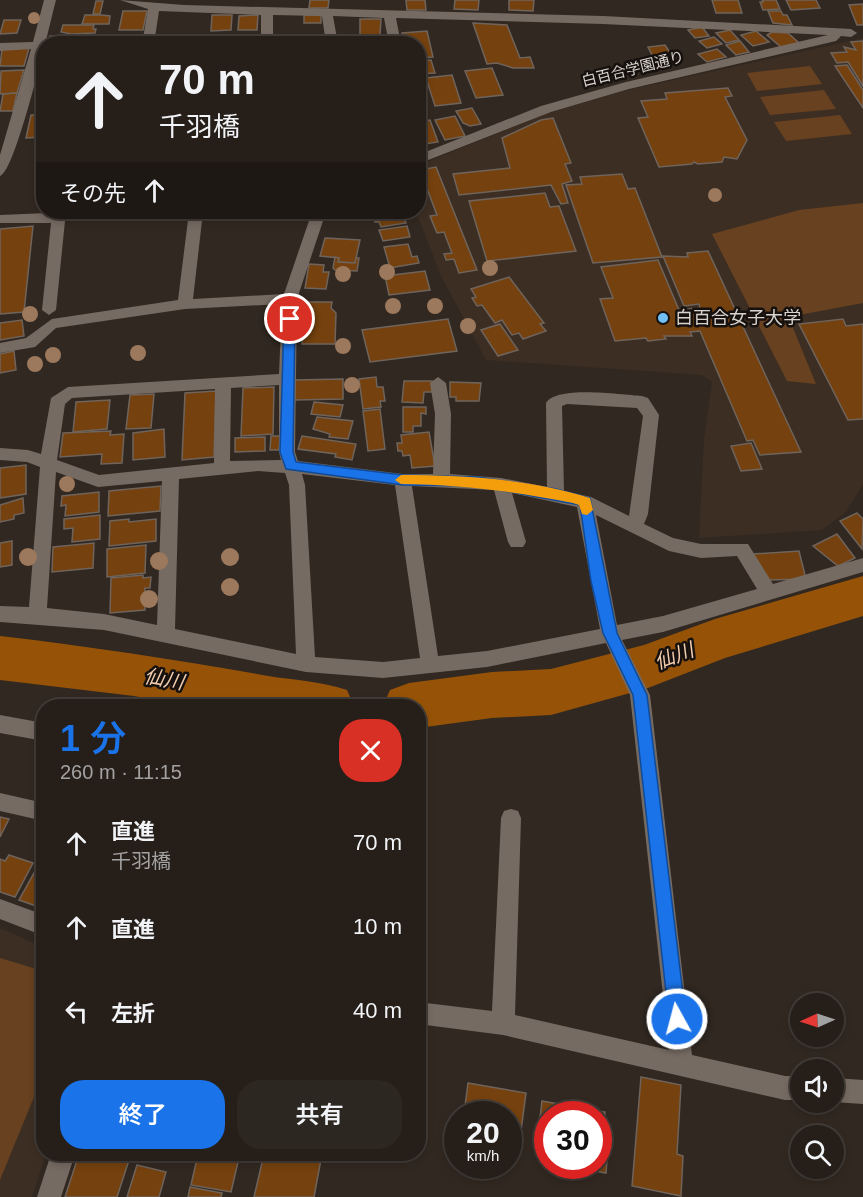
<!DOCTYPE html>
<html lang="ja">
<meta charset="utf-8">
<style>
:root{--surface:#251e19;--page:#2d2722;--text:#f1f3f6;--muted:#a3a2a2;--line:#423c38;--accent:#1a73e8}
body{margin:0;font-family:Arial,"Noto Sans JP",sans-serif;background:var(--page);color:var(--text);height:100vh;display:flex;flex-direction:column;font-size:22px;white-space:nowrap}
*{box-sizing:border-box;margin:0}
p{font-size:20px;color:var(--muted)}
.icon{flex:none;width:33px;height:33px;fill:none;stroke:currentColor;stroke-width:2;stroke-linecap:round;stroke-linejoin:round}
.map{position:relative;flex:1;overflow:hidden}
.panel{position:absolute;left:36px;top:699px;width:390px;height:462px;display:flex;flex-direction:column;background:var(--surface);border-radius:24px;box-shadow:0 3px 9px #0003,0 0 0 2px var(--line)}
.panel>*{flex:none}
.hud{position:absolute;left:36px;top:36px;width:390px;height:183px;border-radius:24px;box-shadow:0 3px 9px #0003,0 0 0 2px var(--line);background:#251e19;color:var(--text);overflow:hidden}
.needle{width:39px;rotate:267deg}
.controls{position:absolute;left:790px;top:993px;display:grid;gap:12px}
.controls a{display:grid;place-items:center;width:54px;height:54px;border-radius:50%;background:var(--surface);box-shadow:0 3px 9px #0003,0 0 0 2px var(--line);font-size:30px}
.speed{position:absolute;left:444px;top:1101px;display:flex;gap:12px;font-size:30px;font-weight:700;text-align:center}
.speed>*{display:grid;place-content:center;width:78px;height:78px;border-radius:50%;background:var(--surface);box-shadow:0 3px 9px #0003,0 0 0 2px var(--line);line-height:1}
.speed small{font-size:15px;font-weight:400}
.speed .limit{border:9px solid #d22;background:#fff;color:#111}
.pin{position:absolute;display:grid;place-items:center;width:51px;height:51px;color:#fff;margin:-26px;border:3px solid #fff;border-radius:50%;box-shadow:0 2px 6px #0007}
.me{position:absolute;width:66px;margin:-33px;rotate:353deg;stroke-linejoin:round;filter:drop-shadow(0 0 4px #0008)}
.turn{display:flex;align-items:center;gap:21px;height:126px;padding:0 24px;font-size:27px}
.turn .icon{width:78px;height:78px;stroke-width:2.5}
.turn b{display:block;font-size:42px;line-height:51px}
.then{display:flex;align-items:center;height:57px;padding:0 24px;background:#0003;gap:12px;font-size:22px}
.round{display:grid;place-items:center;flex:none;width:63px;height:63px;border-radius:24px;background:var(--page)}
.overview{display:flex;align-items:center;justify-content:space-between;height:102px;padding:0 24px}
h1{font-size:36px;font-weight:600;line-height:45px;color:var(--accent)}
.button{display:flex;gap:12px;margin-top:auto;padding:12px 24px}
.button a{flex:1;height:69px;border-radius:24px;background:var(--accent);color:#fff;font-size:24px;font-weight:600;line-height:69px;text-align:center}
.button a+a{background:var(--page);color:var(--text)}
ul{padding:0;list-style:none}
li{display:flex;align-items:center;gap:18px;height:84px;padding:0 24px}
li div{flex:1}
li b{display:block;font-size:22px}
li em{font-style:normal}
.map>svg:first-child{display:block}
.built{fill:#3c2e23}
.green{fill:#674120}
.lines{fill:none;stroke-linecap:round;stroke-linejoin:round}
.river{fill:#965308;fill-rule:evenodd}
.building{fill:#75410e;stroke:#6f645c;stroke-width:1.5}
.minor{fill:#766b63;fill-rule:evenodd}
.tree{fill:#9c785c}
.route{fill:#1a73e8;stroke:#114b97;stroke-width:1.5}
.slow{fill:#f59e0b}
.poi-dot{fill:#72c1f5;stroke:#16110e;stroke-width:2}
.labels{text-anchor:middle;stroke-width:5;stroke-linejoin:round;paint-order:stroke}
.far-street-label{font-size:15px;fill:#d9d3ce;stroke:#16110e}
.poi-label{font-size:18px;fill:#d9d3ce;stroke:#16110e;text-anchor:start}
.water-label{font-size:20px;font-style:italic;fill:#f3cdaf;stroke:#16110e}
</style>
<div class="map">
<svg width="863" height="1197" viewBox="0 0 863 1197">
<rect width="100%" height="100%" fill="#312821"/>
<g class="built">
<polygon points="863,38 863,484 846,512 822,530 699,538 704,439 712,382 702,375 486,360 441,276 416,212 418,212 419,165 546,114 624,91"/>
<polygon points="0,928 43,947 44,1097 40,1104 43,1105 44,1154 46,1154 32,1197 0,1197"/>
</g>
<g class="green">
<polygon points="810,66 822,84 757,91 747,73"/>
<polygon points="824,90 836,109 770,115 760,97"/>
<polygon points="840,115 852,134 786,141 774,122"/>
<polygon points="863,203 863,303 799,315 793,328 816,384 787,381 712,234 799,210"/>
<polygon points="0,958 43,971 43,1075 0,1180"/>
</g>
<g class="lines">
<g class="river">
<polygon points="863,576 863,616 725,658 648,688 551,715 492,718 418,728 418,706 383,706 390,690 409,683 492,672 551,669 644,645 715,619"/>
<path d="M 0,636 C 86,646 172,659 257,674 C 287,680 318,680 347,690 L 354,706 L 188,706 L 134,696 L 0,680 Z"/>
</g>
</g>
<g class="building">
<polygon points="310,0 329,0 328,8 309,8"/>
<polygon points="406,0 425,0 426,10 407,10"/>
<polygon points="455,0 479,0 478,10 454,9"/>
<polygon points="509,0 534,0 533,11 509,10"/>
<polygon points="712,0 738,0 742,13 716,13"/>
<polygon points="762,0 776,0 780,9 763,10 760,2 763,2"/>
<polygon points="786,0 816,0 820,8 791,10"/>
<polygon points="96,1 103,1 100,14 93,14"/>
<polygon points="863,4 863,25 857,25 849,5"/>
<polygon points="123,11 147,11 143,30 119,30"/>
<polygon points="768,11 781,11 783,15 787,15 792,25 773,23"/>
<polygon points="85,15 102,15 110,16 109,24 82,24"/>
<polygon points="212,15 232,15 231,30 211,31"/>
<polygon points="258,15 257,30 238,30 239,16"/>
<rect x="304" y="15" width="17" height="8"/>
<polygon points="360,19 381,19 380,35 360,35"/>
<polygon points="4,20 21,20 17,33 0,34"/>
<polygon points="473,23 507,25 520,58 530,57 534,68 513,68 497,63 487,64"/>
<polygon points="63,25 94,25 93,29 96,29 95,33 71,34 61,32"/>
<polygon points="702,27 709,36 695,38 688,30"/>
<polygon points="730,30 739,40 726,43 716,33"/>
<polygon points="427,31 433,57 418,58 418,44 404,44 402,33"/>
<polygon points="756,31 769,42 753,46 741,35"/>
<polygon points="772,32 788,33 799,43 782,48 767,35"/>
<polygon points="82,35 80,44 48,44 50,36"/>
<polygon points="135,36 133,44 111,44 112,37"/>
<polygon points="714,37 722,44 707,48 699,41"/>
<polygon points="740,41 749,52 736,55 726,45"/>
<polygon points="863,41 863,86 848,62 837,63 831,53 847,52 844,47 856,50 851,42"/>
<polygon points="665,45 671,54 653,57 648,47"/>
<polygon points="29,48 24,66 0,66 2,49"/>
<polygon points="717,49 726,57 707,62 698,54"/>
<polygon points="431,60 435,73 418,74 418,61"/>
<polygon points="847,65 863,90 863,108 835,66"/>
<polygon points="492,68 503,95 476,98 465,71"/>
<polygon points="24,70 17,93 0,94 1,71"/>
<polygon points="452,75 461,103 435,106 426,78"/>
<polygon points="728,88 732,96 725,97 747,140 737,159 724,157 722,162 698,164 694,162 692,164 659,167 638,118 648,117 641,101 667,99 665,93"/>
<polygon points="17,93 13,111 0,111 3,94"/>
<polygon points="472,108 481,124 470,126 463,123 456,111"/>
<polygon points="31,115 44,115 44,137 26,138"/>
<polygon points="455,116 465,136 445,140 435,120"/>
<polygon points="553,118 571,163 565,164 572,181 562,184 568,203 561,204 551,185 459,195 453,174 510,168 502,138 541,120"/>
<polygon points="430,120 438,142 418,145 418,122"/>
<polygon points="436,167 477,270 459,273 454,259 446,260 444,254 452,253 444,232 437,233 430,216 437,215 420,170"/>
<polygon points="622,174 628,189 635,188 662,257 593,263 566,185 582,184 580,177"/>
<polygon points="545,193 550,207 559,206 576,251 487,261 469,201"/>
<polygon points="371,212 402,212 406,223 381,227 379,222 375,222"/>
<polygon points="33,226 24,312 0,314 0,229"/>
<polygon points="407,226 410,237 383,241 379,230"/>
<polygon points="325,238 360,240 355,263 338,262 339,258 320,256"/>
<polygon points="408,244 412,257 417,256 419,263 390,268 384,247"/>
<polygon points="708,251 801,452 760,455 753,440 747,441 700,331 690,332 692,336 664,336 666,339 648,341 646,338 615,341 600,299 613,298 601,267 658,260 679,310 700,308 699,304 684,306 663,256 688,257 687,253"/>
<polygon points="335,257 339,258 338,262 355,263 356,258 359,258 357,271 335,270 333,268"/>
<polygon points="309,264 324,265 323,272 329,272 326,289 305,288"/>
<polygon points="425,271 430,290 389,295 385,276"/>
<polygon points="509,277 544,323 540,324 546,331 523,339 519,333 512,335 502,320 495,323 482,305 477,306 472,298 476,297 471,289"/>
<polygon points="304,302 332,302 331,308 336,313 335,344 302,344"/>
<polygon points="448,319 457,351 370,362 362,330"/>
<polygon points="843,319 846,326 863,324 863,419 848,420 799,324"/>
<polygon points="22,320 24,336 0,340 0,323"/>
<polygon points="500,324 518,350 498,356 481,330"/>
<polygon points="14,351 16,370 0,373 0,354"/>
<polygon points="376,377 377,387 383,387 385,401 380,401 381,407 363,409 359,379"/>
<polygon points="343,379 343,399 294,400 295,380"/>
<polygon points="404,381 432,381 432,392 424,392 423,403 402,402"/>
<polygon points="450,382 481,383 479,401 456,401 456,397 450,397"/>
<polygon points="274,387 273,434 241,436 243,388"/>
<polygon points="216,391 214,457 182,460 185,393"/>
<polygon points="154,394 151,428 126,429 130,395"/>
<polygon points="110,400 107,429 73,432 76,402"/>
<polygon points="314,402 343,405 340,417 311,414"/>
<polygon points="403,407 426,407 426,414 421,413 421,426 413,426 413,432 403,432"/>
<polygon points="380,409 385,449 368,451 363,411"/>
<polygon points="317,417 353,421 348,439 329,437 330,434 313,429"/>
<polygon points="164,429 165,457 133,460 133,433"/>
<polygon points="111,431 110,435 124,434 122,463 101,464 102,454 60,457 63,433"/>
<polygon points="429,432 435,466 412,468 410,455 403,456 402,451 398,451 397,443 402,443 401,435"/>
<polygon points="271,436 280,436 279,450 270,450"/>
<polygon points="302,436 356,444 352,460 335,457 336,454 298,449"/>
<polygon points="265,437 265,451 235,452 235,438"/>
<polygon points="751,443 762,469 741,471 731,446"/>
<polygon points="26,465 26,494 0,498 0,468"/>
<polygon points="161,486 160,511 108,516 109,491"/>
<polygon points="99,492 99,512 65,516 66,505 61,506 62,496"/>
<polygon points="23,498 24,513 14,515 14,519 0,522 0,505"/>
<polygon points="857,513 863,519 862,549 840,521"/>
<polygon points="100,515 100,539 72,542 73,528 64,529 64,519"/>
<polygon points="129,519 129,522 156,519 156,541 109,546 110,521"/>
<polygon points="837,534 855,558 838,566 813,546"/>
<polygon points="12,541 12,565 0,567 0,543"/>
<polygon points="94,543 93,568 52,572 53,547"/>
<polygon points="146,545 145,573 107,577 107,549"/>
<polygon points="799,551 806,579 769,580 753,554"/>
<polygon points="143,575 143,578 151,577 150,588 145,588 145,610 110,613 111,578"/>
<polygon points="0,817 9,819 0,837"/>
<polygon points="9,855 33,863 15,897 0,892 0,859 5,861"/>
<polygon points="34,873 44,877 44,899 39,907 19,900"/>
<polygon points="641,1077 681,1085 677,1154 683,1156 681,1196 632,1186"/>
<polygon points="468,1083 526,1093 519,1146 508,1144 508,1114 464,1114"/>
<polygon points="542,1101 605,1112 603,1134 609,1135 606,1173 568,1166 598,1166 598,1114 548,1114 548,1137 538,1135"/>
<polygon points="79,1154 131,1154 117,1197 65,1197"/>
<polygon points="198,1154 239,1158 231,1192 191,1185"/>
<polygon points="264,1154 322,1154 314,1197 254,1197"/>
<polygon points="137,1165 166,1172 159,1197 127,1197"/>
<polygon points="190,1187 222,1193 221,1197 188,1197"/>
</g>
<g class="lines">
<g class="minor">
<path d="M 44,0 L 56,0 C 50,23 16,172 0,176 L 0,155 L 31,49 L 0,51 L 0,43 L 33,42 Z"/>
<polygon points="120,0 184,5 603,16 851,29 857,33 851,37 841,36 836,41 629,89 551,112 418,164 418,155 541,106 626,82 828,35 603,24 396,18 401,44 389,44 384,18 333,16 338,44 326,44 322,16 273,15 273,44 261,44 261,15 159,11 154,44 142,44 148,9"/>
<polygon points="71,212 103,212 96,216 65,221 56,310 49,315 42,310 51,223 0,223 0,215"/>
<path d="M 189,212 L 203,212 L 193,299 L 284,294 L 312,212 L 326,212 L 297,299 L 295,452 L 298,461 L 403,474 L 433,474 L 435,414 L 430,383 L 438,377 L 446,383 L 451,414 L 450,474 L 501,478 L 547,487 L 546,403 C 557,385 622,395 642,396 L 648,398 L 659,415 L 648,514 L 644,524 L 673,538 L 701,544 L 748,544 L 773,584 L 863,558 L 863,572 L 663,632 L 622,640 L 650,695 L 692,1055 L 785,1076 L 801,1076 L 801,1100 L 785,1100 L 503,1035 L 418,1024 L 418,1002 L 492,1011 L 501,818 L 504,811 L 511,809 L 518,811 L 521,818 L 515,1015 L 669,1050 L 630,695 L 606,643 L 487,667 L 383,678 L 306,672 L 104,630 L 0,622 L 0,606 L 29,607 L 40,467 L 27,462 L 0,460 L 0,448 L 28,450 L 41,454 L 51,398 L 68,387 L 279,374 L 282,304 L 185,309 L 56,328 L 35,347 L 0,353 L 0,343 L 26,338 L 52,319 L 178,300 ZM 279,385 L 279,452 L 281,460 L 230,461 L 231,388 ZM 215,389 L 214,463 L 99,475 L 57,460 L 65,404 L 72,398 ZM 567,404 L 637,408 L 643,416 L 629,516 L 591,497 L 564,491 L 562,406 ZM 258,471 L 285,473 L 289,485 L 296,654 L 175,629 L 179,479 ZM 56,472 L 98,487 L 162,481 L 157,625 L 104,614 L 47,608 ZM 302,474 L 395,485 L 420,658 L 383,662 L 315,657 L 305,485 ZM 412,486 L 494,490 L 508,542 L 511,547 L 523,547 L 526,542 L 512,493 L 577,507 L 600,629 L 487,651 L 438,656 ZM 596,515 L 669,551 L 701,558 L 737,556 L 757,589 L 663,616 L 617,625 Z"/>
<polygon points="0,715 44,723 44,741 0,733"/>
<polygon points="0,793 44,803 44,821 0,811"/>
<polygon points="0,899 44,915 44,936 0,919"/>
<polygon points="834,1078 863,1080 863,1104 834,1102"/>
<polygon points="51,1154 75,1154 61,1197 37,1197"/>
</g>
</g>
<g class="tree">
<circle cx="34" cy="18" r="6"/>
<circle cx="715" cy="195" r="7"/>
<circle cx="490" cy="268" r="8"/>
<circle cx="387" cy="272" r="8"/>
<circle cx="343" cy="274" r="8"/>
<circle cx="393" cy="306" r="8"/>
<circle cx="435" cy="306" r="8"/>
<circle cx="30" cy="314" r="8"/>
<circle cx="468" cy="326" r="8"/>
<circle cx="343" cy="346" r="8"/>
<circle cx="138" cy="353" r="8"/>
<circle cx="53" cy="355" r="8"/>
<circle cx="35" cy="364" r="8"/>
<circle cx="352" cy="385" r="8"/>
<circle cx="67" cy="484" r="8"/>
<circle cx="28" cy="557" r="9"/>
<circle cx="230" cy="557" r="9"/>
<circle cx="159" cy="561" r="9"/>
<circle cx="230" cy="587" r="9"/>
<circle cx="149" cy="599" r="9"/>
</g>
<polygon class="route" points="290,315 295,319 293,452 296,462 403,475 478,477 556,489 590,498 617,633 647,695 686,1019 683,1025 677,1028 671,1025 669,1019 633,695 603,633 591,581 580,505 478,486 403,485 286,469 280,452 284,319"/>
<path class="slow" d="M 401,475 C 465,475 529,479 590,498 L 593,510 L 587,515 L 582,514 L 579,505 L 573,503 C 513,491 463,485 401,484 L 395,480 Z"/>
<circle class="poi-dot" cx="663" cy="318" r="6"/>
<g class="labels">
<g class="far-street-label">
<text transform="translate(633 69) rotate(-14)" y="5">白百合学園通り</text>
</g>
<g class="poi-label">
<text x="675" y="324">白百合女子大学</text>
</g>
<g class="water-label">
<text transform="translate(674 656) rotate(-21)" y="7">仙川</text>
<text transform="translate(164 679) rotate(10)" y="7">仙川</text>
</g>
</g>
</svg>
<div class="controls">
<a><svg class="needle" viewBox="-14 -14 28 28"><path d="M0-13l5 13h-10z" fill="#e53935"/><path d="M0 13l5-13h-10z" fill="#a3a2a2"/></svg></a>
<a><svg class="icon" aria-label="sound" viewBox="0 0 24 24"><path d="M4 9h4l5-4v14l-5-4H4zM17 9q2 3 0 6"/></svg></a>
<a><svg class="icon" aria-label="search" viewBox="0 0 24 24"><circle cx="10" cy="10" r="6"/><path d="M15 15l6 6"/></svg></a>
</div>
<div class="speed"><div>20<small>km/h</small></div><div class="limit">30</div></div>
<div class="pin" style="left:290px;top:319px;background:#d93025"><svg class="icon" aria-label="arrive" viewBox="0 0 24 24"><path d="M6 21V4h12l-3 4 3 4H6"/></svg></div>
<svg class="me" style="left:677px;top:1019px" viewBox="-20 -20 40 40"><circle r="17" fill="#1a73e8" stroke="#fff" stroke-width="3"/><path d="M0-11L8 9 0 5-8 9z" fill="#fff"/></svg>
<div class="hud">
<div class="turn"><svg class="icon" aria-label="ahead" viewBox="0 0 24 24"><path d="M12 20V5M6 11l6-6 6 6"/></svg><div><b>70 m</b>千羽橋</div></div>
<div class="then">その先<svg class="icon" aria-label="ahead" viewBox="0 0 24 24"><path d="M12 20V5M6 11l6-6 6 6"/></svg></div>
</div>
<section class="panel">
<div class="overview"><div><h1>1 分</h1><p>260 m · 11:15</p></div><a class="round" style="background:#d93025;color:#fff"><svg class="icon" aria-label="close" viewBox="0 0 24 24"><path d="M6 6l12 12M18 6L6 18"/></svg></a></div>
<ul>
<li><svg class="icon" aria-label="ahead" viewBox="0 0 24 24"><path d="M12 20V5M6 11l6-6 6 6"/></svg><div><b>直進</b><p>千羽橋</p></div><em>70 m</em></li>
<li><svg class="icon" aria-label="ahead" viewBox="0 0 24 24"><path d="M12 20V5M6 11l6-6 6 6"/></svg><div><b>直進</b></div><em>10 m</em></li>
<li><svg class="icon" aria-label="left" viewBox="0 0 24 24"><path d="M17 20v-9H6M10 6l-5 5 5 5"/></svg><div><b>左折</b></div><em>40 m</em></li>
</ul>
<div class="button"><a>終了</a><a>共有</a></div>
</section>
</div>
